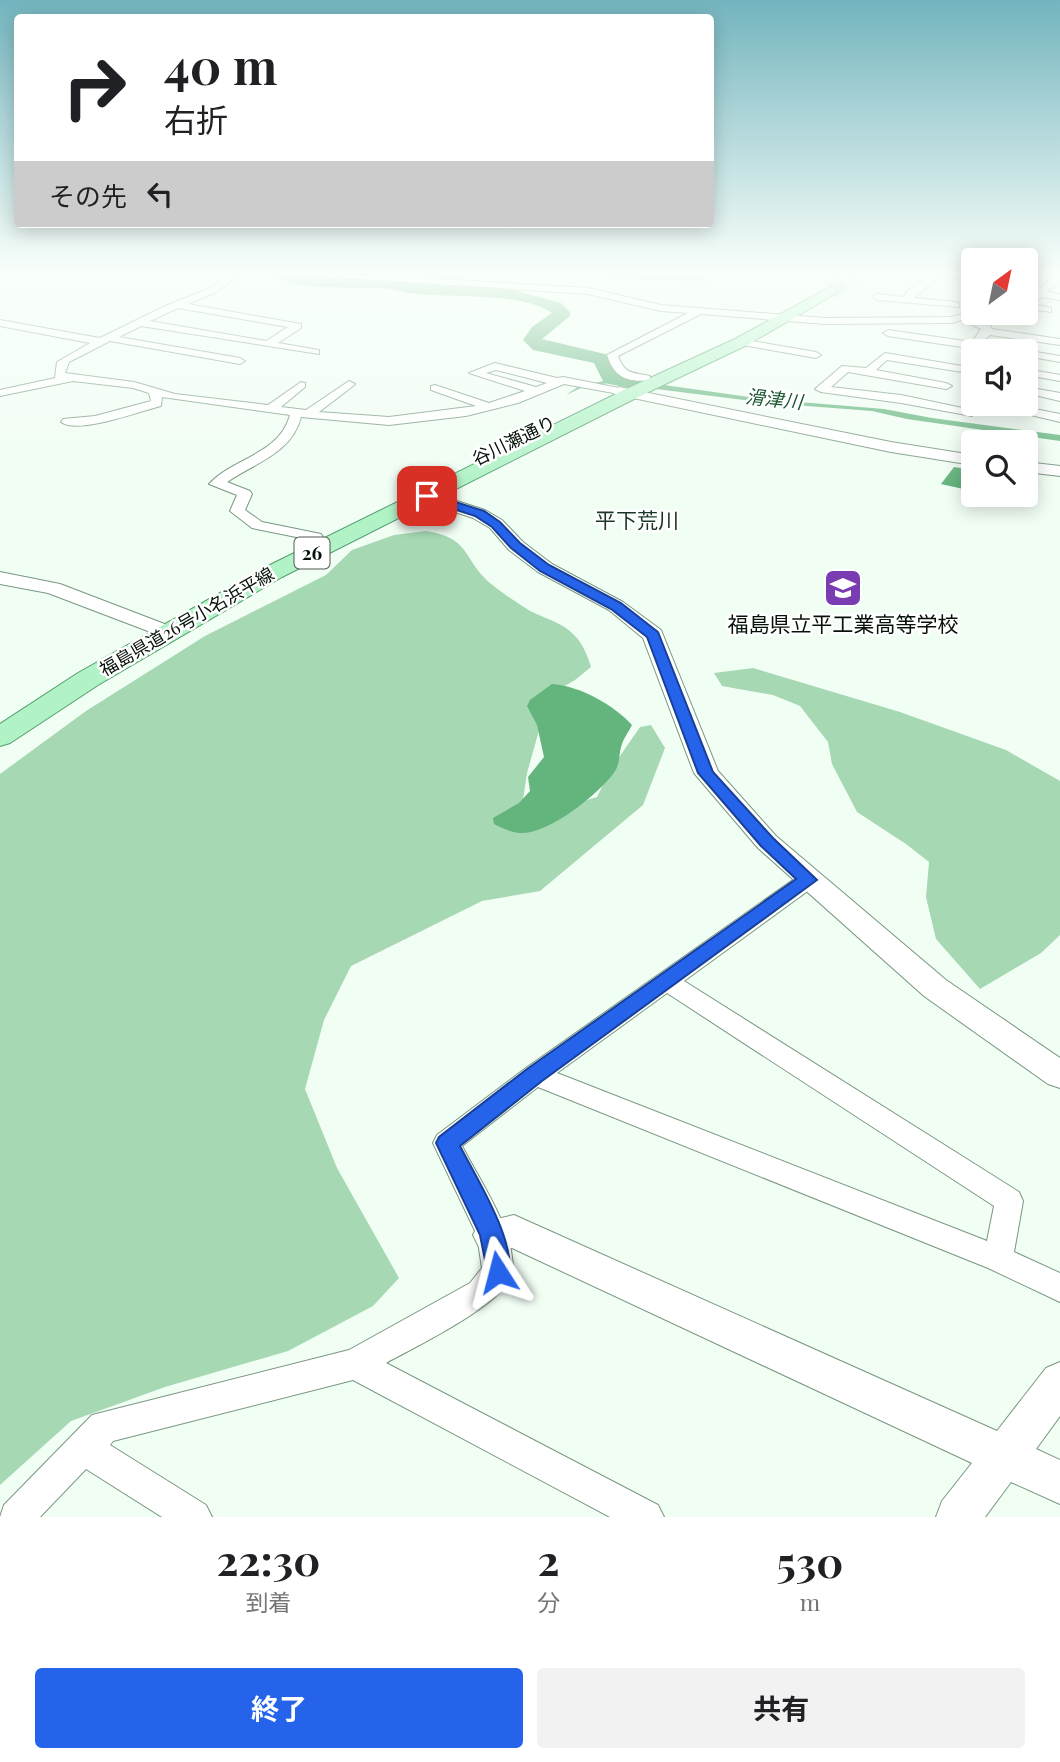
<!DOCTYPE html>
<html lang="ja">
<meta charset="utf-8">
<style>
:root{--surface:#fff;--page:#f2f2f2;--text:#202124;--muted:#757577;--accent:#2563eb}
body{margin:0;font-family:"Playfair Display","Noto Sans JP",serif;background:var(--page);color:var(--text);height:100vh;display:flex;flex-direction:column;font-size:26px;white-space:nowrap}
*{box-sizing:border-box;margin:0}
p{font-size:23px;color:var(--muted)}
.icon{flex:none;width:38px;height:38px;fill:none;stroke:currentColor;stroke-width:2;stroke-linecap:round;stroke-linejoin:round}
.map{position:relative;height:1517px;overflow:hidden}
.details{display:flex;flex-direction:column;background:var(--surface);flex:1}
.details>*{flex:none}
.top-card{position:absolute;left:14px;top:14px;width:700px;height:214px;border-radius:7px;box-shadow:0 4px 18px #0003;background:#fff;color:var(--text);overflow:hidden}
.needle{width:46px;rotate:33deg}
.buttons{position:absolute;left:961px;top:248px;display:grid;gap:14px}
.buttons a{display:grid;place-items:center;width:77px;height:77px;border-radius:7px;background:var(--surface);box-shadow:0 4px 18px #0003;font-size:35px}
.pin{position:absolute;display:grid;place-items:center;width:60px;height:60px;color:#fff;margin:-30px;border-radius:14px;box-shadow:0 4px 10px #0006}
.me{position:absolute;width:77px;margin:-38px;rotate:351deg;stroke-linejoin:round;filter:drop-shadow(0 0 5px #0008)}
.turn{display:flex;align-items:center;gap:24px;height:147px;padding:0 35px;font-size:32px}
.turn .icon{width:91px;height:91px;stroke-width:2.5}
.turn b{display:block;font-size:49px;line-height:60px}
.then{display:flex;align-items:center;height:66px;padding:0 35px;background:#0003;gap:14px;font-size:26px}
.eta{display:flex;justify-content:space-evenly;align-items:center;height:119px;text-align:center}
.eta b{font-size:42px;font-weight:700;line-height:49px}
.primary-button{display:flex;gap:14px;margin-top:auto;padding:14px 35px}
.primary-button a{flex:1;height:80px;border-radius:7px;background:var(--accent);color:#fff;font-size:28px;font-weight:700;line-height:80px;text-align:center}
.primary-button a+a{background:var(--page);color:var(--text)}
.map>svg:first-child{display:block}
.green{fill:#a5d8b3}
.water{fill:#64b47e}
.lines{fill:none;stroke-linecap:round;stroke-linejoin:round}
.river{fill:#64b47e;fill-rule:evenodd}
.primary-tunnel{stroke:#cedad1;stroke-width:17;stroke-dasharray:17 8;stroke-linecap:butt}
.minor-casing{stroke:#799781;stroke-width:2}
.tertiary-casing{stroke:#799781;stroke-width:2}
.primary-casing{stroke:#539e6c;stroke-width:2}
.minor{fill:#fff;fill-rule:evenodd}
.tertiary{fill:#fff;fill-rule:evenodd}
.primary{fill:#b1f2c7;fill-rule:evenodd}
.route{fill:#2563eb;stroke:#184099;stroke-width:2}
.labels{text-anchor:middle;stroke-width:5;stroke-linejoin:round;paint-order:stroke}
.far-street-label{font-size:18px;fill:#061109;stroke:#fff}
.far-water-label{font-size:19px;font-style:italic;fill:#1e5834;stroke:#fff}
.shield{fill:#fff;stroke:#515853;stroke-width:2}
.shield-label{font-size:19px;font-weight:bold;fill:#061109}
.far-quarter-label{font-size:21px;fill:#1a3523;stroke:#fff}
.poi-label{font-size:21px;fill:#061109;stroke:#fff}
</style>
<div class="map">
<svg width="1060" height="1517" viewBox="0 0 1060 1517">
<rect width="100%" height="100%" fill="#f1fef4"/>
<g class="green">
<polygon points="598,275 700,275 711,281 607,278"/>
<path d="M 426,531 C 471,538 462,558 490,583 C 502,593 517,603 530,611 C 544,618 563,623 573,634 C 583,643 587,655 591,667 L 575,680 L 549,695 L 527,773 L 523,800 L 550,811 L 597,797 L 611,769 L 640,727 L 651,725 L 665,748 L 643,805 L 540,891 L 482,901 L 351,966 L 324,1020 L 305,1089 L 337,1168 L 399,1278 L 373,1306 L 288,1351 L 165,1387 L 71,1421 L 0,1485 L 0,774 L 86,711 L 205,636 L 326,575 L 352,550 L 394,535 Z"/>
<polygon points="753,668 900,712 1006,750 1060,781 1060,935 1041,953 980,989 936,939 926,897 929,862 906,844 857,812 832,764 828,742 800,706 773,695 722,686 714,673"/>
</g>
<g class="water">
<polygon points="612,368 622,379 763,399 884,409 932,418 1060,435 1060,441 907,419 872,411 768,403 608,383 583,387 566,395 579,386 604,381 601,369"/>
<polygon points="954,467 973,470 973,483 968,490 941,484"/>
<path d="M 552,684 C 580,686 614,705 632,725 C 629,731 624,738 622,744 C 618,755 621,764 613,774 C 596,796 548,835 519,833 C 510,832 502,828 494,824 L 493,818 L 519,803 L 530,791 L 528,777 L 544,757 L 537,725 L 527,706 L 530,700 Z"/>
</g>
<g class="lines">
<path class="river" d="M 275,275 L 309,275 L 336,279 L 382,278 L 419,284 L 510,289 L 561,303 L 570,312 L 570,316 L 542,339 L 609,355 L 619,374 L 652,381 L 655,385 L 652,389 L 645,391 L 604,383 L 594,363 L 533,350 L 523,340 L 532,327 L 552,313 C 522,292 456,298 419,294 C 406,293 394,289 381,288 C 358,287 291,291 275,275 Z"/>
<polyline class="primary-tunnel" points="830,291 856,275"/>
<defs>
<g id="minor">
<path d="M 229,275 L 239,275 L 216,292 L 188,304 L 301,324 L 301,328 L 278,343 L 319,350 L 319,354 L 141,326 L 119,337 L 240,358 L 245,361 L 240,364 L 110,341 L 69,362 L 65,373 L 134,382 L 175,394 L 268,405 L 301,382 L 305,383 L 305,387 L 281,407 L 306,410 L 349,381 L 355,384 L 353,386 L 319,412 L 389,417 L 476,406 L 431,390 L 431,386 L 435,385 L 489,403 L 525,391 L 469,373 L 495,363 L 557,378 L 563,377 L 619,388 L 625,391 L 619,394 L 564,384 L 518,403 L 466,416 L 389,425 L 301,417 C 292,453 255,463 227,482 L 250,491 L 252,494 L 245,510 L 262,522 L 321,534 L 323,537 L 321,540 L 316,541 L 252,528 L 230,511 L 237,495 L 209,484 C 234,457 279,455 290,415 L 162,397 L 161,406 C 140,411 78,435 61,422 L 63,419 L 95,416 L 151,401 L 149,393 L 133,388 L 73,381 L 0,396 L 0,390 L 55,378 L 57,362 L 90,343 L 0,326 L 0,320 L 100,338 L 163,307 L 210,288 ZM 178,308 L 288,327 L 266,341 L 150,321 ZM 496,370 L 547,383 L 536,387 L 486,373 Z"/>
<path d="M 340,275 L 373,275 L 588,288 L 661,305 L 825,318 L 951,317 L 973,311 L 973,313 L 980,313 L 972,317 L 990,325 L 992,329 L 1060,339 L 1060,345 L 990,335 L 975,349 L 888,336 L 883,333 L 888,330 L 972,342 L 981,329 L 962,320 L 952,323 L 825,324 L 701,314 L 618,356 C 625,375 632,372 650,376 L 650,380 C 627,383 614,377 607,355 L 688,313 L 661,311 L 588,294 L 345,278 Z"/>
<polygon points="930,275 948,275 936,279 914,298 956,302 959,303 959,307 877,300 872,297 877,294 904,297 907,291"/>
<polygon points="948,275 973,276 973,282 950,277"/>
<polygon points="1056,275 1060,275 1060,281 1047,292 1060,294 1060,300 1041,297 1033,304 1051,308 1051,312 1026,308 1026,300 1032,295 1027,294 1027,290 1037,290"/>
<polygon points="741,339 816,352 821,355 816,358 737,344 736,342"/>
<polygon points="1030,351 1060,356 1060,362 1026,356 1026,353"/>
<polygon points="885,353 962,366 968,369 962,372 887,360 876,370 946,383 952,386 946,389 848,372 831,387 901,395 972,410 972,416 901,403 821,392 815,389 842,366 866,368"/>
<polygon points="1026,369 1060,375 1060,381 1026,375"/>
<polygon points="1026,387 1060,393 1060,401 1026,393"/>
<polygon points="985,404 1010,404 1060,414 1060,422"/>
<path d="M 808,873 L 816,875 L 819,880 L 816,885 L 684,981 L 1019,1192 L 1023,1201 L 1014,1252 L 1060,1273 L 1060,1302 L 988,1268 L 538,1087 L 462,1146 C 481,1183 513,1227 513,1270 C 512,1301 413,1348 386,1363 L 658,1505 L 664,1517 L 610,1517 L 353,1380 L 113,1441 L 110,1445 L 206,1505 L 212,1517 L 162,1517 L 86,1469 L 40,1517 L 0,1517 L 4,1505 L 92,1415 L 349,1350 L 470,1283 L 482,1268 L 477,1235 L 433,1143 L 437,1135 L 526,1068 L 800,875 ZM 667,993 L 994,1206 L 987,1241 L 557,1073 Z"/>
</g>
<g id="tertiary">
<polygon points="619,387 891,442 973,455 973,465 891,452 614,394 612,391"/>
<polygon points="1026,462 1060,466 1060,476 1026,472"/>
<polygon points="410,486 485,510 502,520 523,542 552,564 623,602 661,630 718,771 776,836 946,980 1060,1058 1060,1088 1048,1084 924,996 758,848 694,773 643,638 609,610 538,572 509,550 490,528 473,518 404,495 401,491 404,487"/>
<polygon points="0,572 60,584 175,628 179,632 175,636 161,636 48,593 0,584"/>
<polygon points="514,1215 997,1431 1046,1368 1060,1362 1060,1416 1036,1449 1060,1460 1060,1504 1011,1482 985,1517 936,1517 942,1501 972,1463 512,1248 492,1252 479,1247 473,1235 479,1223"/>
</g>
<polygon id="primary" points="830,287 835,288 837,291 835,294 747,345 636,398 282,577 98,685 10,743 0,746 0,724 78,673 266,567 624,390 735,339"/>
</defs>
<use href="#minor" class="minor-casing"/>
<use href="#tertiary" class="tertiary-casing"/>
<use href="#primary" class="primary-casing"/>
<use href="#minor" class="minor"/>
<use href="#tertiary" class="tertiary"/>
<use href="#primary" class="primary"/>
</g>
<linearGradient id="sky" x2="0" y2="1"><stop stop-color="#73b4be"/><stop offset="0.56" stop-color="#f9fffa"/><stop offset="1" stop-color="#f9fffa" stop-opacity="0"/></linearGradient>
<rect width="1060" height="487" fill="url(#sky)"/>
<path class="route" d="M 427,493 L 484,511 L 500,522 L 520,543 L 549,565 L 621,603 L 658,632 L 713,772 L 773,838 L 817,880 L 542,1081 L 460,1146 C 475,1176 521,1248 507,1280 L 498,1283 L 489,1280 L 480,1235 L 436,1143 L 439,1137 L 527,1069 L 796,879 L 761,846 L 698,773 L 647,637 L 611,609 L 540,571 L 511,548 L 492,527 L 475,516 L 423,499 L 423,494 Z"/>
<defs>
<symbol id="school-square" viewBox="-11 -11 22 22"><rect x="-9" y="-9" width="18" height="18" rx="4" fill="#7a3cb1" stroke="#fff"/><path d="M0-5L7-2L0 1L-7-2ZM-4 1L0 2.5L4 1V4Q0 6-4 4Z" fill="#fff"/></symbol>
</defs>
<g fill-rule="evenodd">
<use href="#school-square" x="821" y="566" width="44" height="44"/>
</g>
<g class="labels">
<g class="far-street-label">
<text transform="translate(514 441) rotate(-26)" y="6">谷川瀬通り</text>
<text transform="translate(187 622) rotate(-30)" y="6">福島県道26号小名浜平線</text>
</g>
<g class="far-water-label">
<text transform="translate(774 399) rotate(6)" y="7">滑津川</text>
</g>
<rect class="shield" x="294.5" y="537.5" width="35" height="31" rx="5"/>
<g class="shield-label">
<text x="312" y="560">26</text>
</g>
<g class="far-quarter-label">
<text x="637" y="528">平下荒川</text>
</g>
<g class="poi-label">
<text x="843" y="632">福島県立平工業高等学校</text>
</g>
</g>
</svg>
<div class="buttons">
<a><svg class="needle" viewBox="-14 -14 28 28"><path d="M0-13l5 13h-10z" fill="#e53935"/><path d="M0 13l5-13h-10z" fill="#757577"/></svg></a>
<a><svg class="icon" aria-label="sound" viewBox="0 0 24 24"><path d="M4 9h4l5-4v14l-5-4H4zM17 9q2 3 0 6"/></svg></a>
<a><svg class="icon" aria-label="search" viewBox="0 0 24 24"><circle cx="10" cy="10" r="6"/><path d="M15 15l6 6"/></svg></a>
</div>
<div class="pin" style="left:427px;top:496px;background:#d93025"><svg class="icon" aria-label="arrive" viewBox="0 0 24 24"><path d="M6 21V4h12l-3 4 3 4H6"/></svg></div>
<svg class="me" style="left:498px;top:1272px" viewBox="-20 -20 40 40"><path d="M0-17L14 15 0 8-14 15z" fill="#2563eb" stroke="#fff" stroke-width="4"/></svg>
<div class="top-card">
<div class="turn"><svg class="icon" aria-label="right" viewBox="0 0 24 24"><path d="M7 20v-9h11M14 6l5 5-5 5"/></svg><div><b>40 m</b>右折</div></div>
<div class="then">その先<svg class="icon" aria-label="left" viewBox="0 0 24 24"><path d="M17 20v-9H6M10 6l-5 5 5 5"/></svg></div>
</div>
</div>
<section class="details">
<div class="eta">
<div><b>22:30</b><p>到着</p></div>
<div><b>2</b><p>分</p></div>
<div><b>530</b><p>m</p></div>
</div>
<div class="primary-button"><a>終了</a><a>共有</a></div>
</section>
